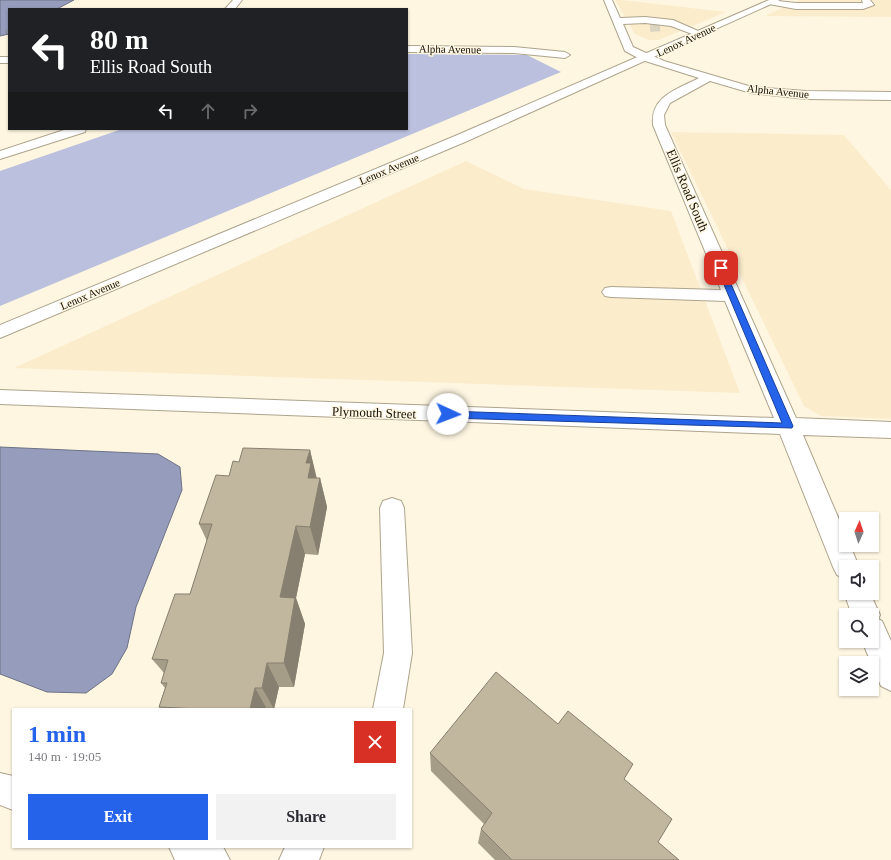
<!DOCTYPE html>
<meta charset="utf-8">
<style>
:root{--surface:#fff;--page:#f2f2f3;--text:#2b2b33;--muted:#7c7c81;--accent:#2563eb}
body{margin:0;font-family:"Times New Roman",serif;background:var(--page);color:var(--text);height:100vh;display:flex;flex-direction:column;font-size:15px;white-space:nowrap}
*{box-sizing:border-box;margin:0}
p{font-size:13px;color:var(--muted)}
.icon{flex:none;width:22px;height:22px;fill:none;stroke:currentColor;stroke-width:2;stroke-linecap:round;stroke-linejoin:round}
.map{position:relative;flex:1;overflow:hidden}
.panel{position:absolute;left:12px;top:708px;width:400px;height:140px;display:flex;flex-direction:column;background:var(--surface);border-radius:0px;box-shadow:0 1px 3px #0004}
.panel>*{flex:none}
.guide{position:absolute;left:8px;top:8px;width:400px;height:122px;border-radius:0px;box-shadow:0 1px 3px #0004;background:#202124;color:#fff;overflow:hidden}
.needle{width:26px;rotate:3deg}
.fabs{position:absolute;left:839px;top:512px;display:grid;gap:8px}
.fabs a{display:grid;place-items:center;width:40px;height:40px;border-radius:0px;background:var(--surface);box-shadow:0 1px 3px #0004;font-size:20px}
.pin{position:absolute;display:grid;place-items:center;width:34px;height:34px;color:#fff;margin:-17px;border-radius:8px;box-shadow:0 2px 6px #0006}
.me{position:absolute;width:44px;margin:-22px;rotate:92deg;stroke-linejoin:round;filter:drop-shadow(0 0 3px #0008)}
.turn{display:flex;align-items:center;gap:14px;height:84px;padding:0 16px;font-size:18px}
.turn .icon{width:52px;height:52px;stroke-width:2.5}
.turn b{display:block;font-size:28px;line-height:34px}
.lanes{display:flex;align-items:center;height:38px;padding:0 16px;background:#0003;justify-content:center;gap:20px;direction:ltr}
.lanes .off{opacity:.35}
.round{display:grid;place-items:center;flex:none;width:42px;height:42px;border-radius:0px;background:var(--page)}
.head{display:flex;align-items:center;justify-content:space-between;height:68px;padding:0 16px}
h1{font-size:24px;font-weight:700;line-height:30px;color:var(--accent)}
.action{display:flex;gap:8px;margin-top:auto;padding:8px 16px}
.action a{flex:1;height:46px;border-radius:0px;background:var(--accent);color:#fff;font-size:16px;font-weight:700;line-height:46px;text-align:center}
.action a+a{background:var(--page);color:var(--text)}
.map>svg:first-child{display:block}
.built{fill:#fbedcc}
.green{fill:#bac0dd}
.water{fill:#959cbc;stroke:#6e7286}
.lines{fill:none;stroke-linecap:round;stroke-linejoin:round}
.minor-tunnel{stroke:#dbd4c0;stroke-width:10;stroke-dasharray:10 5;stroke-linecap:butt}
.minor-casing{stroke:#aea48c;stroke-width:2}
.major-casing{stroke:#aea48c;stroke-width:2}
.minor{fill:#fff;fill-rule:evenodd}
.major{fill:#fff;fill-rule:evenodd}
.wall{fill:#a69d88}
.shaded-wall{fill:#877f6f}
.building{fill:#c1b69e;stroke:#877f6f}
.route{fill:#2563eb;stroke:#184099}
.labels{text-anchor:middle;stroke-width:3;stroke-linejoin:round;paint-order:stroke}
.far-street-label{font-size:11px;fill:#131007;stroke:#fef6e1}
.street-label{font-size:13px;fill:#131007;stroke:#fef6e1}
</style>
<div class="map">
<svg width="891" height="860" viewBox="0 0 891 860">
<rect width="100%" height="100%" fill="#fef6e1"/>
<g class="built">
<polygon points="615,0 622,0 726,12 659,40 649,40 635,34"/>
<polygon points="799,0 891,0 891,17 765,16"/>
<polygon points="671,132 844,135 891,190 891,419 821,416 804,406"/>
<polygon points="466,161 524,189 671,211 740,393 14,368"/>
</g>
<polygon class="green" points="407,54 527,55 561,72 0,306 0,171 122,129 407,129"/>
<g class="water">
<polygon points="0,0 74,0 57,9 9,9 9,30 6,32 9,34 0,36"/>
<polygon points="0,447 158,454 180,467 182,490 136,607 127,648 112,674 86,693 47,692 0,674"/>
</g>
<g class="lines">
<polyline class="minor-tunnel" points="650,27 662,26"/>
<defs>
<g id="minor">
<polygon points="233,0 242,0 235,9 225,9"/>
<path d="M 604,0 L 612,0 L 620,18 L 645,17 L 673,20 L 705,34 L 700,37 L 671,26 L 645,23 L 623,24 L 633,47 L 664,61 L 752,87 L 806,91 L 891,92 L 891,100 L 806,99 L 751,93 L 710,81 L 670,103 L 664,115 L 665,125 L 796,418 L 891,422 L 891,438 L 803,435 L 846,536 L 846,545 L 850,545 L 859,567 L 846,567 L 846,579 L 837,575 L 833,567 L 780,434 L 0,404 L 0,390 L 774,418 L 725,301 L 611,297 L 605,296 L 602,292 L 605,288 L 611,287 L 721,290 L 653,125 C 650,96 678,89 699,78 L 642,60 L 625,51 Z"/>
<polygon points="769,0 796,3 863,3 862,0 870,0 874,5 863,9 796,9 769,4"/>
<polygon points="407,46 514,47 565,52 570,55 565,58 514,53 407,52"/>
<rect x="0" y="57" width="9" height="6"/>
<polygon points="67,129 86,129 85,132 0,159 0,151"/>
<polygon points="392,498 401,501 404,508 412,653 403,709 373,709 384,653 380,508 383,501"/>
<polygon points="846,588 846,593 870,593 880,615 878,619 882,621 891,641 891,691 881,686 862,641 872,641 872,615 852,615 844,593"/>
<polygon points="0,773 13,776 13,810 0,805"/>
<polygon points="169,847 223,847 230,860 175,860"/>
<polygon points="285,847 324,847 319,860 279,860"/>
</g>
<polygon id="major" points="769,0 780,0 465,142 0,338 0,325 455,136"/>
</defs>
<use href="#minor" class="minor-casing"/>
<use href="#major" class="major-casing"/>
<use href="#minor" class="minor"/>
<use href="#major" class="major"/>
</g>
<g class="wall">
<polygon points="310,450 316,478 320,478 327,507 318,555 305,554 296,598 305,624 294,687 279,687 274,709 160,709 159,707 165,688 161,683 164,673 152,659 190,594 207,541 199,524 229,476 239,462"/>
<polygon points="430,753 624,779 658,842 679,860 495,860 478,843 481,829 484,824 431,771"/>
</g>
<g class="shaded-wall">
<polygon points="310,450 317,479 320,478 327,507 318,555 310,527 308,478 306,463"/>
<polygon points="296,526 305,554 296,598 305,624 294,687 284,663 280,597"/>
<polygon points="267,663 279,687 274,709 262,688"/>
<polygon points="255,688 267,709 250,709"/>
</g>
<g class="building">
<polygon points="243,448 310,450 306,463 311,463 308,478 320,478 310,527 296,526 280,597 295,598 284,663 267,663 262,688 255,688 250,709 200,709 159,707 167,683 161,683 168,660 152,659 175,594 190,594 212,524 199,524 216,475 229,476 233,461 239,462"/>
<polygon points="496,672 558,724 568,711 633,764 624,779 672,819 658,842 679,860 512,860 481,829 492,813 430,753"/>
</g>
<polygon class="route" points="718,266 724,268 793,426 792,428 448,418 444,414 448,411 782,423 717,268"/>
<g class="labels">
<g class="far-street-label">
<text transform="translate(686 40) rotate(-25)" y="4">Lenox Avenue</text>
<text transform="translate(450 49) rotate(1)" y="4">Alpha Avenue</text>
<text transform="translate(778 91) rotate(6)" y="4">Alpha Avenue</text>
<text transform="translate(389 169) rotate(-23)" y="4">Lenox Avenue</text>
<text transform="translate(90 294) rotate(-23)" y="4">Lenox Avenue</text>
</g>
<g class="street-label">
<text transform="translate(688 190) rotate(67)" y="5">Ellis Road South</text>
<text transform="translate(374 412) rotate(2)" y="5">Plymouth Street</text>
</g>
</g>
</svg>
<div class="fabs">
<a><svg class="needle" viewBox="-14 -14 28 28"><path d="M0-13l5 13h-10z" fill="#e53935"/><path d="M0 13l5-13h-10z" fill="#7c7c81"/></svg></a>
<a><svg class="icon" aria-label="sound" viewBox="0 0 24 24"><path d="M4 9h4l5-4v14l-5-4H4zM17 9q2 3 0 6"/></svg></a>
<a><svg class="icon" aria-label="search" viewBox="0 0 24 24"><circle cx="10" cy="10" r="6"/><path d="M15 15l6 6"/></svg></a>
<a><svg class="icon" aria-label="layers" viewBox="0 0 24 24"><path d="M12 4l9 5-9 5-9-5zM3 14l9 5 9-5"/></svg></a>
</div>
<div class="pin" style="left:721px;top:268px;background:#d93025"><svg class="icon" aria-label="arrive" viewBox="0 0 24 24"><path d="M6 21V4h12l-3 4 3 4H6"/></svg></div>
<svg class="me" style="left:448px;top:414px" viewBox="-20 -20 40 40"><circle r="19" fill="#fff"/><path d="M0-13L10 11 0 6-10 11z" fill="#2563eb"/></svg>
<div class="guide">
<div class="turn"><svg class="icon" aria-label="left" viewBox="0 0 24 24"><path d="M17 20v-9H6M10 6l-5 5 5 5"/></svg><div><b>80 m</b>Ellis Road South</div></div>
<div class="lanes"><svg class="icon" aria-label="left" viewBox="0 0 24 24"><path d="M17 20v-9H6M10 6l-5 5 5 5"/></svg><svg class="icon off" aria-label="ahead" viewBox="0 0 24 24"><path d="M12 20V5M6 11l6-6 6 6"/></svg><svg class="icon off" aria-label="right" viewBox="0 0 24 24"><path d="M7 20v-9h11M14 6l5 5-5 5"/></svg></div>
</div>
<section class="panel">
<div class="head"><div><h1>1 min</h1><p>140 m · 19:05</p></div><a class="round" style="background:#d93025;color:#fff"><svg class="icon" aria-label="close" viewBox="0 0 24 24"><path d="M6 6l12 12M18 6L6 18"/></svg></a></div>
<div class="action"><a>Exit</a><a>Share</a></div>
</section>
</div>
